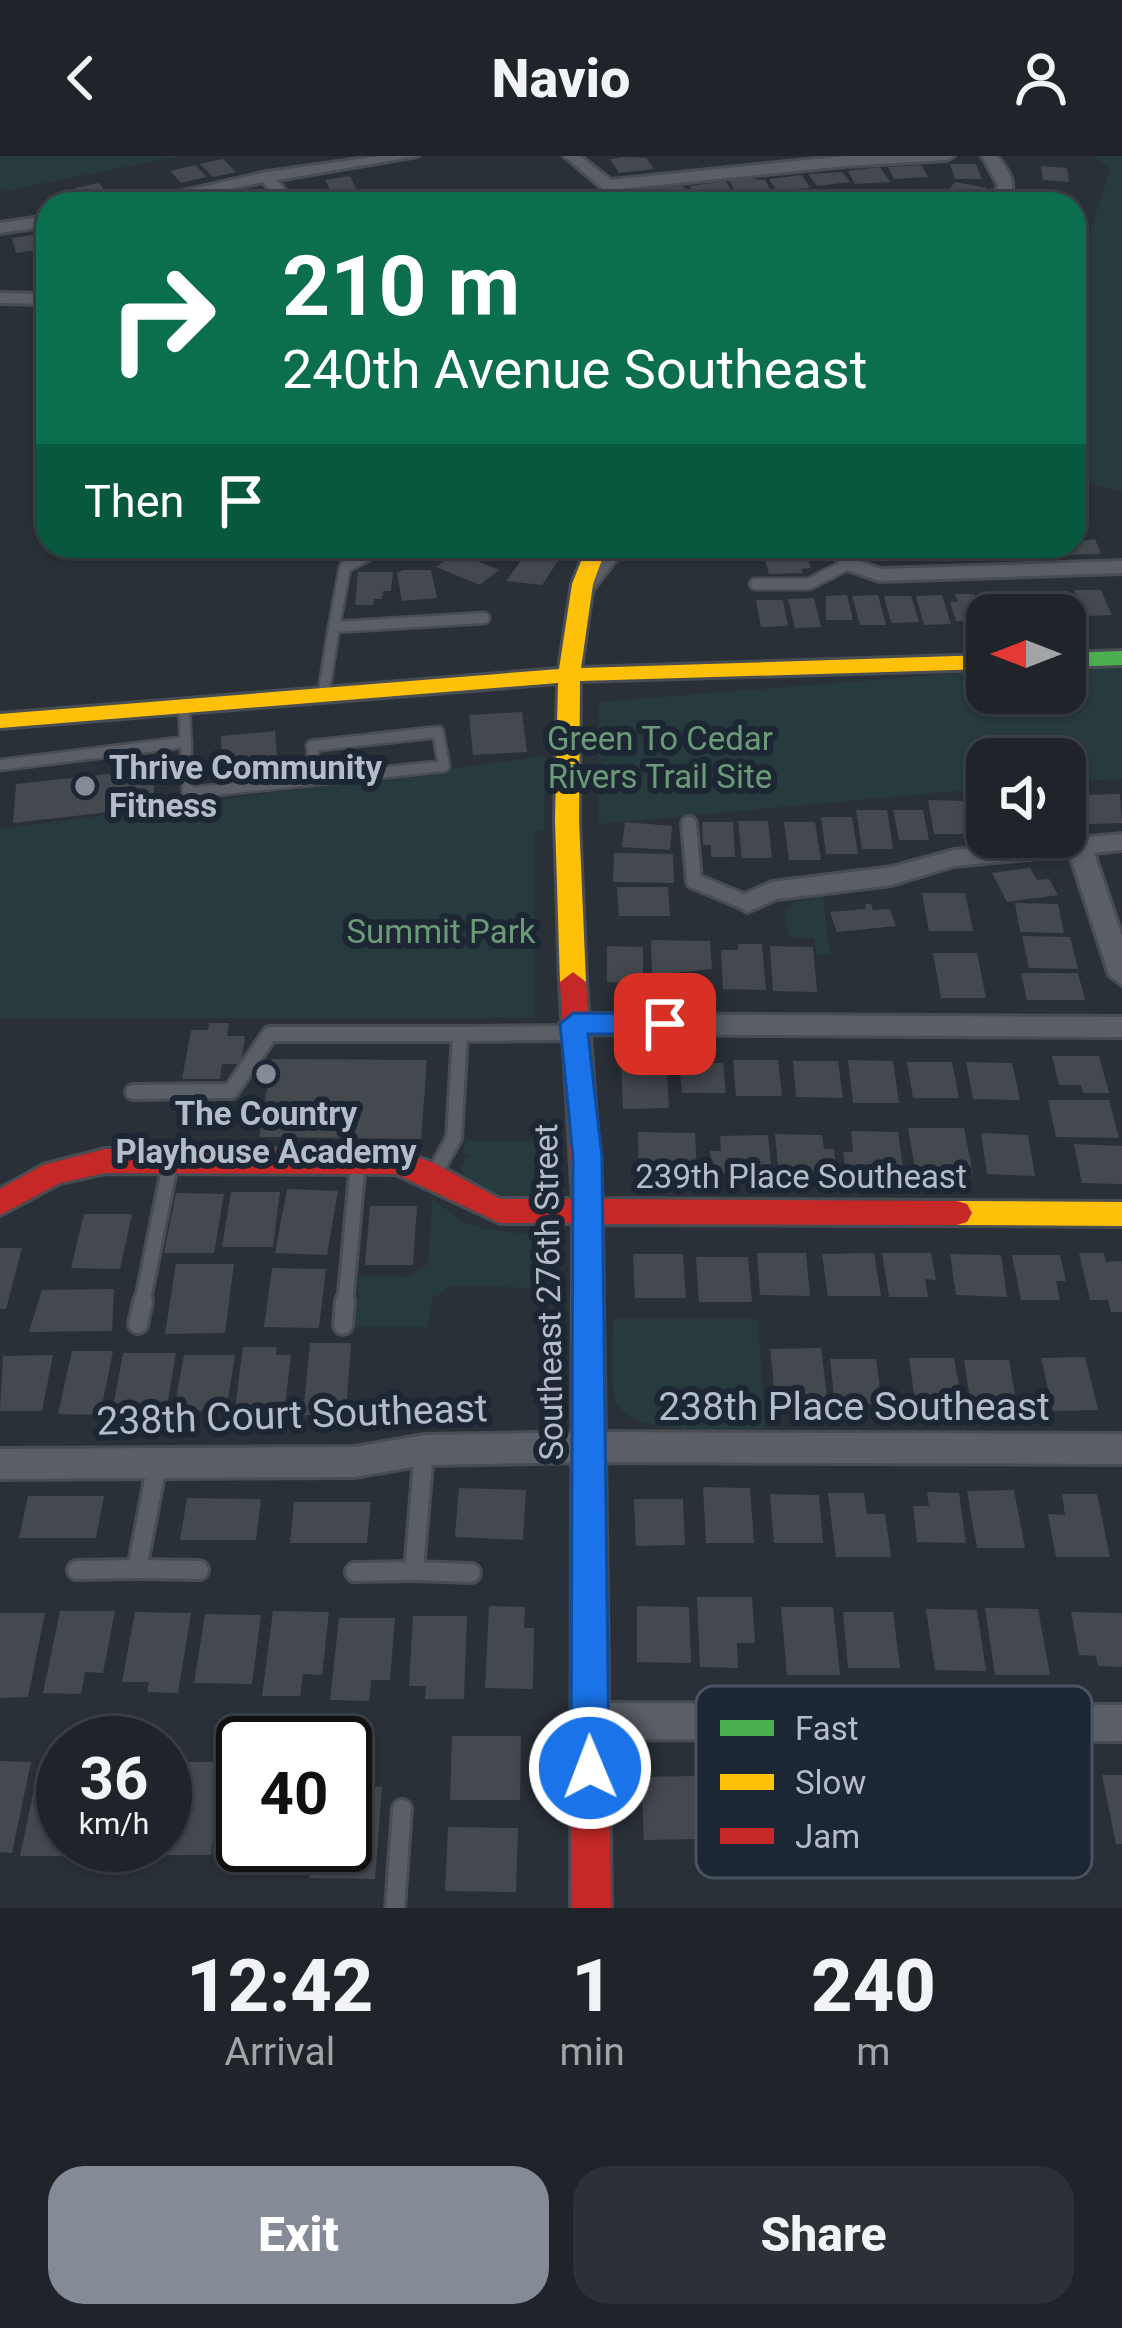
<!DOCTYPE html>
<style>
:root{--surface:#20242a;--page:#2d3036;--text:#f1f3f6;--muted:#a2a4a8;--line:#3d4147;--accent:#848b96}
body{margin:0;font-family:Roboto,sans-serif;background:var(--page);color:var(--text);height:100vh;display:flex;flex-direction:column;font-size:45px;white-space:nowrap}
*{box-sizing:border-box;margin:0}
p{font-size:39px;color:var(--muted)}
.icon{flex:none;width:66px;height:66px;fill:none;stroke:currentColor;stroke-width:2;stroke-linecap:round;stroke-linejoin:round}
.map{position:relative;height:1752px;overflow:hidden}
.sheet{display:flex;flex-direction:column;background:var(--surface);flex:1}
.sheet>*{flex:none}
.banner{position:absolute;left:36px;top:36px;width:1050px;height:366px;border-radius:36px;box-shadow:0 3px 9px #0004,0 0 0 3px var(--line);background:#0b6e4f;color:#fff;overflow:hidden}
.needle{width:78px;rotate:270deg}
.buttons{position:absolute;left:966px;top:438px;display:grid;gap:24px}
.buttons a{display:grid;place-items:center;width:120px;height:120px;border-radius:24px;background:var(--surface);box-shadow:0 3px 9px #0004,0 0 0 3px var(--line);font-size:60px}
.speed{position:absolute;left:36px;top:1560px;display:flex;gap:24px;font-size:60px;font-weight:700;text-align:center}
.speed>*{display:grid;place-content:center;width:156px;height:156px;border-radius:50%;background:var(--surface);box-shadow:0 3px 9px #0004,0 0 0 3px var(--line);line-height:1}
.speed small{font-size:30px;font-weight:400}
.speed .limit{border:6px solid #111;border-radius:18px;background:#fff;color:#111}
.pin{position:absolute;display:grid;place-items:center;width:102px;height:102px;color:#fff;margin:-51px;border-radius:24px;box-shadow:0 6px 18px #0006}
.me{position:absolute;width:132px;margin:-66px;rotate:359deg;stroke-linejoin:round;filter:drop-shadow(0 0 9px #0008)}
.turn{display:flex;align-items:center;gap:42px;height:252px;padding:0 48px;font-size:54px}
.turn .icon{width:156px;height:156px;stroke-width:2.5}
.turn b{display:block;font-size:84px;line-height:102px}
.then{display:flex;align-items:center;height:114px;padding:0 48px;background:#0003;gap:24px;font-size:45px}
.eta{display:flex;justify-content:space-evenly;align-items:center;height:204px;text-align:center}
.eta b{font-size:72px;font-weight:800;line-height:84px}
.cta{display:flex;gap:24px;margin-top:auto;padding:24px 48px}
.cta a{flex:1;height:138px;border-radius:36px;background:var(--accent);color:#fff;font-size:48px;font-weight:800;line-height:138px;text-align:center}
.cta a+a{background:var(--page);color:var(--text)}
header{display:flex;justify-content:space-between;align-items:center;height:156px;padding:0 48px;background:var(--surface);font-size:54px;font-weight:800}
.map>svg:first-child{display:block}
.green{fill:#273a3e}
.building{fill:#444950}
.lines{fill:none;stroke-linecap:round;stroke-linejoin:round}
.lane-far2-casing{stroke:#484c53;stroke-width:15}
.lane-far1-casing{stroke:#484c53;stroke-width:20}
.lane-casing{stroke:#484c53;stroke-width:24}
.street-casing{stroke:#484c53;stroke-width:6}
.fast-casing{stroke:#484c53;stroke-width:6}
.slow-casing{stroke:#484c53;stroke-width:6}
.jam-casing{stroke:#484c53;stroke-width:6}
.lane-far2{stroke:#5a5e66;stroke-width:10}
.lane-far1{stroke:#5a5e66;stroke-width:14}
.lane{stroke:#5a5e66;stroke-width:18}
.street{fill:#5a5e66;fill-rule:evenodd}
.fast{fill:#4caf50;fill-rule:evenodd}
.slow{fill:#ffc107;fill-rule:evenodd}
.jam{fill:#c62828;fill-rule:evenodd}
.route{fill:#1a73e8;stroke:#114b97;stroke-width:3}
.poi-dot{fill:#848b96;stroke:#1d2633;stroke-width:4.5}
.labels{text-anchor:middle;stroke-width:12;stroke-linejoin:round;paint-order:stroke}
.park-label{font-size:33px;fill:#6b9a76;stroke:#1d2633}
.poi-label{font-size:33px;font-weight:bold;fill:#b4bcc9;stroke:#1d2633;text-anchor:start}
.street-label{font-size:33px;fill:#b4bcc9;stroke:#1d2633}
.near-street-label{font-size:39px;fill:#b4bcc9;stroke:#1d2633}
.key{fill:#1d2633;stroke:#4a5360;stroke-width:3}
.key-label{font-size:33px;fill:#b4bcc9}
</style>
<header><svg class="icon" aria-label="back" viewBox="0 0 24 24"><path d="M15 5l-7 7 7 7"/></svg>Navio<svg class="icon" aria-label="person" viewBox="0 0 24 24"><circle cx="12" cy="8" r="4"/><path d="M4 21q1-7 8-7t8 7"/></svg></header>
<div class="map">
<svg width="1122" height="1752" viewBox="0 0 1122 1752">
<rect width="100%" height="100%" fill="#2a3038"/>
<g class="green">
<polygon points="0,0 180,0 0,36"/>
<polygon points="1093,0 1122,0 1122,336 1074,322 1074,123 1111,12"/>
<polygon points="1122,509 1122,623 1065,626 1065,603 987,603 987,632 599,668 599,546 987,515 987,537 1065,537 1065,512"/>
<polygon points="546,600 544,674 535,676 534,862 0,862 0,673"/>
<polygon points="823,739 830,798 816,799 814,782 790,781 784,761 792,747"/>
<path d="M 467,985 L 551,986 L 556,1027 C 531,1049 475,1043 460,1011 L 469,1000 L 462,996 Z"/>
<polygon points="432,1043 462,1065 483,1073 544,1080 556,1099 556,1133 452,1129 432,1143 428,1171 355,1171 359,1120 408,1121 428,1108"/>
<path d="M 613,1163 L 758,1163 L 765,1273 C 729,1272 624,1284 614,1240 C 609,1217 613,1187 613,1163 Z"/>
</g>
<g class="building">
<polygon points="624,1 646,2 654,13 619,17 610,3"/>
<polygon points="223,3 236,16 213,21 200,8"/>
<polygon points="950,8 976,8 982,23 955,23"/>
<polygon points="195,9 207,21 181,27 170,15"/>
<polygon points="921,9 928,21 894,23 888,11"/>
<polygon points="1041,10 1067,12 1069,26 1043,24"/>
<polygon points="880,11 890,26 855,28 848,15"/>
<polygon points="842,16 850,26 817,30 808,18"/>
<polygon points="802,19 810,32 776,34 769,23"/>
<polygon points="350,20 357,34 332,37 325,24"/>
<polygon points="745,22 765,24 772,36 737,39 728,23"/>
<polygon points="726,25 733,38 695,40 690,30"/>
<polygon points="955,26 987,32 970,45 944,40"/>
<polygon points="99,27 110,41 86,46 75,32"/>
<polygon points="683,30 689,40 655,47 647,32"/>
<polygon points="40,78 43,93 16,97 12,82"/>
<polygon points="1095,383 1101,398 1058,399 1054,390"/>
<polygon points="215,390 264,390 269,393 257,403 212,401"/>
<polygon points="298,390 346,390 345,395 351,395 343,405 295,405"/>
<polygon points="452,390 498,390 505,393 490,405"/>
<polygon points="761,390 805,390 806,395 763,401"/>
<polygon points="872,390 918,390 922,402 876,404"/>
<polygon points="940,390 987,390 989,396 944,402"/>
<polygon points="456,396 499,414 480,429 436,411"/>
<polygon points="526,398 558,405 542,429 506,425"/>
<polygon points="808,402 811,412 801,413 803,417 769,418 765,404"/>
<polygon points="403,414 431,414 437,442 402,445 397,417"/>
<polygon points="358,416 393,416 391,435 383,435 382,443 374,443 373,449 355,449"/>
<polygon points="1074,434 1101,434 1112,459 1085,460"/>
<polygon points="1068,435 1081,464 1053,459 1043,436"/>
<polygon points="1037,436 1047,459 1020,459 1011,437"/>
<polygon points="1005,437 1014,459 987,459 979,438"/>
<polygon points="955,438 974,438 983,464 956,465 950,446 958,446"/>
<polygon points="847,439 853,464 826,464 826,440"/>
<polygon points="878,439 886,469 860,469 852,440"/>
<polygon points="942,439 951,468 924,469 916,440"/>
<polygon points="884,440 911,440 919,466 891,467"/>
<polygon points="814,442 821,471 795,472 788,443"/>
<polygon points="756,444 783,444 788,470 761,471"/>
<polygon points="522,556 527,596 473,599 469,559"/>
<polygon points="275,575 278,615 223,620 221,580"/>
<polygon points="154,613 154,651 13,667 16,628"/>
<polygon points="1120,638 1122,667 1089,668 1080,639"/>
<polygon points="928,644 968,645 976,678 934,678"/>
<polygon points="856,654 887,654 893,693 862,693"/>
<polygon points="893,654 923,654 929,684 899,684"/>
<polygon points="821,661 852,661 858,698 826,698"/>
<polygon points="738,665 768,665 772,702 742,702"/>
<polygon points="625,666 672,670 670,694 622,691"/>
<polygon points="702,666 733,666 735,701 711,701 711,689 703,689"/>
<polygon points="784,666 815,666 821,704 789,704"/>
<polygon points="614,697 673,698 674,727 613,726"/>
<polygon points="1030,712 1037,724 1049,723 1058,739 1007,746 992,717"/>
<polygon points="617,731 668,731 670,760 619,760"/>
<polygon points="922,737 965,737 973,775 929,775"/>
<polygon points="1015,747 1058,748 1064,777 1020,776"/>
<polygon points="865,748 871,748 873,754 890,753 896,770 837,776 830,756 866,753"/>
<polygon points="1022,780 1070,781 1078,813 1029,812"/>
<polygon points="651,784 710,785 712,813 652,819"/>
<polygon points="738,788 762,788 766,834 723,833 721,794 738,794"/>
<polygon points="607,790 643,791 643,827 607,826"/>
<polygon points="770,790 813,791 817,836 773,835"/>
<polygon points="933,797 977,797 986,842 941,842"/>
<polygon points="1021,817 1078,817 1085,844 1027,844"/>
<polygon points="209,867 229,867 227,880 245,880 241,908 222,908 220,923 182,923 191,874 208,874"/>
<polygon points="1052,900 1099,900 1109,937 1083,937 1081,929 1059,929"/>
<polygon points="272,903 427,904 421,983 259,981"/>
<polygon points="621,904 666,904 669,952 623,953"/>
<polygon points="733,904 778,904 782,940 736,940"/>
<polygon points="848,904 893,905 899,947 853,947"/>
<polygon points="793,905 838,905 843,942 796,941"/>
<polygon points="907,906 952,906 959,942 913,942"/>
<polygon points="966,906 1012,907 1020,944 973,943"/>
<polygon points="679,907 723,907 726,937 682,937"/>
<polygon points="1048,944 1109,944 1119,982 1056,981"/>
<polygon points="908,972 964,972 973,1018 916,1018"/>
<polygon points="851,975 898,976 904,1019 846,1019 843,996 853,996"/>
<polygon points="638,976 695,977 697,1017 639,1017"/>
<polygon points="981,977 1028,979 1035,1020 987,1018"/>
<polygon points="775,978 822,979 824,993 834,993 837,1019 779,1019"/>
<polygon points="768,979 772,1017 712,1018 710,995 721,995 720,980"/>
<polygon points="1074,988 1122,990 1122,1028 1082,1027"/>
<polygon points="287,1033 338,1035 327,1099 275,1097"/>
<polygon points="231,1036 280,1036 273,1091 222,1091"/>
<polygon points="176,1037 224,1038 214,1097 164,1097"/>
<polygon points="370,1050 417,1050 413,1109 365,1109"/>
<polygon points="84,1058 132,1058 120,1113 71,1112"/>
<polygon points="0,1092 22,1092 6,1153 0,1153"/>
<polygon points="757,1097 806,1097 810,1140 760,1139"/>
<polygon points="874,1097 881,1140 828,1140 822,1098"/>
<polygon points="882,1097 931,1097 936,1124 925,1123 928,1141 889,1141"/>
<polygon points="1079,1097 1104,1097 1106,1106 1122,1105 1122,1156 1111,1156 1108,1144 1090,1144"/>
<polygon points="633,1098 683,1098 686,1142 635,1142"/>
<polygon points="950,1098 1001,1099 1007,1141 956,1139"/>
<polygon points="1012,1099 1060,1099 1066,1125 1056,1125 1060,1144 1021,1144"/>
<polygon points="696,1101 748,1101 752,1146 699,1146"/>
<polygon points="176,1108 234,1108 225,1177 165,1178"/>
<polygon points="272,1112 326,1113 319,1172 264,1171"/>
<polygon points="114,1133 112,1175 29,1176 42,1134"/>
<polygon points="310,1187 351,1187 346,1258 303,1259"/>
<polygon points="243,1191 277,1191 276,1199 291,1199 284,1258 234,1259"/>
<polygon points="821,1192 828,1249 794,1249 792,1230 774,1230 770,1193"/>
<polygon points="72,1195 113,1195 100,1259 58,1258"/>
<polygon points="123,1197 176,1197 167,1251 113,1251"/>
<polygon points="53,1199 42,1255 0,1255 3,1200"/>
<polygon points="184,1199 235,1199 226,1255 174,1254"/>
<polygon points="1085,1201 1098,1254 1053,1255 1041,1202"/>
<polygon points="909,1202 954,1202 963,1252 916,1252"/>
<polygon points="830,1203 876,1203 882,1248 835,1248"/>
<polygon points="964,1204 1009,1204 1017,1250 971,1250"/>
<polygon points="703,1331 750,1332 754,1387 706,1387"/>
<polygon points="459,1332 526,1334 523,1384 455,1381"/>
<polygon points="1014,1334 1025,1392 977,1392 967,1335"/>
<polygon points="927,1336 959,1337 966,1387 917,1386 913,1350 929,1350"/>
<polygon points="828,1337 864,1337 867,1358 885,1358 891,1401 836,1401"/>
<polygon points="770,1338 819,1339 823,1387 774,1387"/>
<polygon points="1062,1338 1097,1338 1110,1401 1056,1401 1048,1358 1065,1359"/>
<polygon points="28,1340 104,1340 96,1382 19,1382"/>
<polygon points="187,1342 261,1343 256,1384 180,1384"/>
<polygon points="634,1343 683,1343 685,1389 636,1390"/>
<polygon points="294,1346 371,1346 367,1387 290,1387"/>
<polygon points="697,1441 752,1441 755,1487 737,1487 738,1512 700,1511"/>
<polygon points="489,1450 525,1451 524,1472 534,1472 533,1533 485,1532"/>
<polygon points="637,1450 689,1451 691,1507 637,1506"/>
<polygon points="781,1451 833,1451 840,1519 787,1519"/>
<polygon points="985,1452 1038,1453 1050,1519 995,1519"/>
<polygon points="926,1453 977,1454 986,1515 935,1514"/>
<polygon points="60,1455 115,1455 103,1517 85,1516 81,1538 43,1537"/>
<polygon points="273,1455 329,1456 322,1519 303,1518 300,1540 262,1540"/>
<polygon points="135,1456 191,1457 178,1537 147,1536 149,1526 122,1526"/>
<polygon points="843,1456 893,1456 900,1512 848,1512"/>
<polygon points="1071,1456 1122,1457 1122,1511 1098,1510 1096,1500 1079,1499"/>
<polygon points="0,1457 45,1457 28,1541 0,1542"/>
<polygon points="205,1458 261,1459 252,1528 194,1527"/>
<polygon points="413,1460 467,1460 464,1543 425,1543 426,1530 409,1530"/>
<polygon points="339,1462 395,1462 390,1524 371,1524 369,1545 330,1544"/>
<polygon points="452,1580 521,1580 520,1644 450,1644"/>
<polygon points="0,1605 31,1606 12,1697 0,1696"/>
<polygon points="180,1606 243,1606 236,1675 214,1675 211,1699 167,1699"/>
<polygon points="1102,1619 1122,1619 1122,1688 1116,1688"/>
<polygon points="695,1620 700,1683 644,1684 641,1621"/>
<polygon points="36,1624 63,1624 63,1689 82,1689 80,1700 20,1700"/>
<polygon points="345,1630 382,1631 375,1723 309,1722 313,1689 345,1689"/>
<polygon points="448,1671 518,1672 516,1736 445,1735"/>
<polygon points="96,1689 159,1689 157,1701 94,1700"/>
<polygon points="243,1689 305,1689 303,1706 241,1705"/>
</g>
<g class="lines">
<defs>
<g id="lane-far2">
<polyline points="755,428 809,428 848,408"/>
<polyline points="334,471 345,411 386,390"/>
<polyline points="324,535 334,471 484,462"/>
<polyline points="184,548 188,637 444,610 438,576 312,590 316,623"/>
<polyline points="0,609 186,586"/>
<polyline points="689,666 689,671"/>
</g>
<g id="lane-far1">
<polyline points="689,668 694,725 747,747"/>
<polyline points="133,936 231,935 270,878 460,878"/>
<polyline points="434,1018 454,982 460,878 569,877"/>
<polyline points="142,1148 171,1004"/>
<polyline points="345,1148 358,1007"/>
</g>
<g id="lane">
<polyline points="138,1168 143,1145"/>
<polyline points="343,1169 345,1145"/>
<polyline points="137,1413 199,1414"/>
<polyline points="77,1414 137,1413 157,1308"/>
<polyline points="414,1415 471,1417"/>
<polyline points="355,1416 414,1415 424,1294"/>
<polyline points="395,1752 402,1653"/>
</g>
<g id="street">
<polygon points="380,0 418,0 277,24 296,48 280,48 263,26 157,48 126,48 267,16"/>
<polygon points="564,0 580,0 611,24 845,0 954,0 947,4 845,10 621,33 639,48 621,48"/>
<path d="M 982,0 L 997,0 C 1010,16 1018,28 1007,48 L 991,48 L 998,29 Z"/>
<polygon points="48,60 48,70 0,77 0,67"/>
<polygon points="0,137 48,138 48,148 0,147"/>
<polygon points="606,390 627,390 589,439 575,439 572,435"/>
<polygon points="829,390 849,390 856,404 881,413 1122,405 1122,417 879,425 841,412"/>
<polygon points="1122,678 1122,694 1094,697 1122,780 1122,829 1109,819 1070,699 954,710 892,729 777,743 747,756 734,747 738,741 772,726 892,711 954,694"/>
<polygon points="573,858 1122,861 1122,881 573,878 560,868"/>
<polygon points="586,1276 1122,1278 1122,1308 586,1306 424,1309 354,1321 0,1323 0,1293 354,1291 424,1279"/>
<polygon points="589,1547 1122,1549 1122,1585 589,1583 576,1578 571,1565 576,1552"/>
</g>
<polygon id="fast" points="1122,495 1122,509 1065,511 1065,497"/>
<g id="slow">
<polygon points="587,390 607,390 593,428 581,512 987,499 987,513 580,525 579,664 586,826 582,833 564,833 560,826 555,664 558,527 0,572 0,558 559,513 572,428"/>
<polygon points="957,1045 1122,1046 1122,1070 957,1069 947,1066 942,1057 947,1048"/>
</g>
<polygon id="jam" points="573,816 586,826 602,1043 957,1045 967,1048 972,1057 967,1066 957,1069 602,1068 611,1752 571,1752 573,1067 500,1067 396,1018 105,1017 60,1027 0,1059 0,1033 43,1009 105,993 396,994 434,1007 500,1043 573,1043 560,826"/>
</defs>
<use href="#lane-far2" class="lane-far2-casing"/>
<use href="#lane-far1" class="lane-far1-casing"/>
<use href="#lane" class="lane-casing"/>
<use href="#street" class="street-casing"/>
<use href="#fast" class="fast-casing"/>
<use href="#slow" class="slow-casing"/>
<use href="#jam" class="jam-casing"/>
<use href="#lane-far2" class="lane-far2"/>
<use href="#lane-far1" class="lane-far1"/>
<use href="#lane" class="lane"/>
<use href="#street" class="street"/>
<use href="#fast" class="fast"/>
<use href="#slow" class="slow"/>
<use href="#jam" class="jam"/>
</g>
<polygon class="route" points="573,857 665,858 678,868 665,878 588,878 602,1001 609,1612 603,1625 590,1630 577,1625 571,1612 573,1001 560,868"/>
<g class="poi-dot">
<circle cx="85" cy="630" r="12"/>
<circle cx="266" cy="918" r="12"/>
</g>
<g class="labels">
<g class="park-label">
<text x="660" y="594">Green To Cedar<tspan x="660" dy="38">Rivers Trail Site</tspan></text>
<text x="441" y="787">Summit Park</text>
</g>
<g class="poi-label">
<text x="109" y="623">Thrive Community<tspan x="109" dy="38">Fitness</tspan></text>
<text x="266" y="969" text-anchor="middle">The Country<tspan x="266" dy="38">Playhouse Academy</tspan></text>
</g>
<g class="street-label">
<text x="801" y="1032">239th Place Southeast</text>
<text transform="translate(548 1136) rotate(-91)" y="12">Southeast 276th Street</text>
</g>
<g class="near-street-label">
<text x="854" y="1264">238th Place Southeast</text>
<text transform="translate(292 1258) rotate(-2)" y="14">238th Court Southeast</text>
</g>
</g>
<rect x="696" y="1530" width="396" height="192" rx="18" class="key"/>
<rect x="720" y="1564" width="54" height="16" fill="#4caf50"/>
<rect x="720" y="1618" width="54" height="16" fill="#ffc107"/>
<rect x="720" y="1672" width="54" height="16" fill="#c62828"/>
<g class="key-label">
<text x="795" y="1584">Fast</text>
<text x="795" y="1638">Slow</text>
<text x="795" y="1692">Jam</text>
</g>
</svg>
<div class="buttons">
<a><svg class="needle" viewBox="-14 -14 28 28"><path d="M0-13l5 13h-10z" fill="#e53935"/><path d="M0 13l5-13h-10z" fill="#a2a4a8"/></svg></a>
<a><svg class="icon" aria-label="sound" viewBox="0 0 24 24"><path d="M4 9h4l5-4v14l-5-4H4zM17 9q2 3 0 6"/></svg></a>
</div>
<div class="speed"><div>36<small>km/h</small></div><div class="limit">40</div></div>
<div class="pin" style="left:665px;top:868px;background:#d93025"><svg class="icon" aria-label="arrive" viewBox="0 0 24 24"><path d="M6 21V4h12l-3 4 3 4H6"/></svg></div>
<svg class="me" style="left:590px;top:1612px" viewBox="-20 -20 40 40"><circle r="17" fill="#1a73e8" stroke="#fff" stroke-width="3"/><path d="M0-11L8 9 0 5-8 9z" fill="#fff"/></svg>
<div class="banner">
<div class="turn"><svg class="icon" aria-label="right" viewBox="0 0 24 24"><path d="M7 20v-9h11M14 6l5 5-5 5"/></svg><div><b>210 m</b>240th Avenue Southeast</div></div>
<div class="then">Then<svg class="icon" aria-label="arrive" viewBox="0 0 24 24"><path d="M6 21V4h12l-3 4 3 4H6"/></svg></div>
</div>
</div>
<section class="sheet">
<div class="eta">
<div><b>12:42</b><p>Arrival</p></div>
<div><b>1</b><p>min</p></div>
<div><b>240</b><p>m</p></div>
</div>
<div class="cta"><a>Exit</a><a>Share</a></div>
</section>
